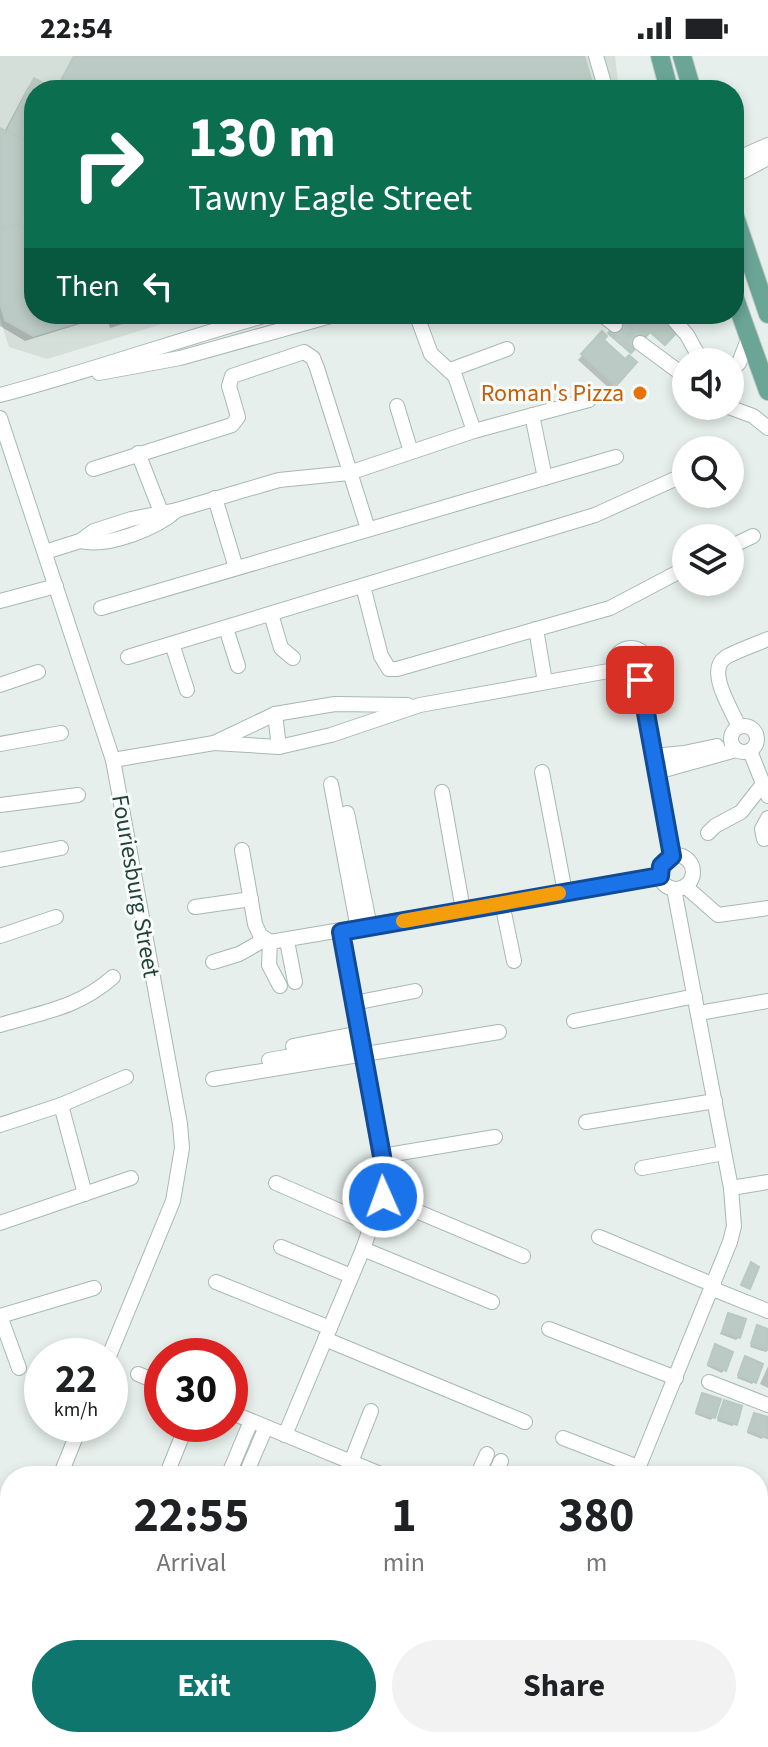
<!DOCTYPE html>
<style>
:root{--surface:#fff;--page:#f2f2f2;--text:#202124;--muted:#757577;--accent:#0f766e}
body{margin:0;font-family:"Source Sans 3",sans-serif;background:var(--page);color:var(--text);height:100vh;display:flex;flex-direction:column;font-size:30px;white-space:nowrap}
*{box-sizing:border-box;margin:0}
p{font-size:26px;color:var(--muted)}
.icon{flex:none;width:44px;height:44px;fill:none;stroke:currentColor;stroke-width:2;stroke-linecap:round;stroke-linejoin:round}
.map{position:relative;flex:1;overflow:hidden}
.panel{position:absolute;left:0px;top:1410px;width:768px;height:282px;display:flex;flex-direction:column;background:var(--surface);border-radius:32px 32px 0 0;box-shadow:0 4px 12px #0003}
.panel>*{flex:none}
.banner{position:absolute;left:24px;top:24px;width:720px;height:244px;border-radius:32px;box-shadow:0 4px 12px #0003;background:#0b6e4f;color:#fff;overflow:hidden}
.buttons{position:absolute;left:672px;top:292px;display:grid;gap:16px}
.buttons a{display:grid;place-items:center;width:72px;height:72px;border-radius:50%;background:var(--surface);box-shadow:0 4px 12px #0003;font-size:40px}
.speed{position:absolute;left:24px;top:1282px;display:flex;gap:16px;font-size:40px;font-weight:700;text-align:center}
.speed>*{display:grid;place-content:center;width:104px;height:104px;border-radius:50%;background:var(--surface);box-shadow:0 4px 12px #0003;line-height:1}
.speed small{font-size:20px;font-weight:400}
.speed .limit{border:12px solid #d22;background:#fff;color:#111}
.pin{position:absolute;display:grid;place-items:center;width:68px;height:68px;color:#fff;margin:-34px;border-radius:16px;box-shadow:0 4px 12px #0006}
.me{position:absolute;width:88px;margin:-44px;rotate:358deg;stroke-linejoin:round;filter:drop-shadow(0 0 6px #0008)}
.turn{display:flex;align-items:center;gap:28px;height:168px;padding:0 32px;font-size:36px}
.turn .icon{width:104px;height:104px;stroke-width:2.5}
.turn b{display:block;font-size:56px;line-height:68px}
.then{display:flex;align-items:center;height:76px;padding:0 32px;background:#0003;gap:16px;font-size:30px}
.eta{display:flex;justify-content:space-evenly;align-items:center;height:136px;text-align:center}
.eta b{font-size:48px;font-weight:700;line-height:56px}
.primary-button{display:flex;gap:16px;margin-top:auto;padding:16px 32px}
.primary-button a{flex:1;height:92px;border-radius:48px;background:var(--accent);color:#fff;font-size:32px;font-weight:700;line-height:92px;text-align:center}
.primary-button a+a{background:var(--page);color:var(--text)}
.status{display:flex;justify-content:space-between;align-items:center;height:56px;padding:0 40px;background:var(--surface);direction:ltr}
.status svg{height:22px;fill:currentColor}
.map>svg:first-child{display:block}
.built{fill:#d4dfda}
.shadow{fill:#0003}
.building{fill:#bbcac4;stroke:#b8c9c2;stroke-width:2}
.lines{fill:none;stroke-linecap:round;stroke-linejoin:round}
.minor-tunnel{stroke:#bfccc8;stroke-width:14;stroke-dasharray:14 7;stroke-linecap:butt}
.minor-casing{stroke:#a8b8b2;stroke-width:16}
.major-casing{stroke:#c2cac8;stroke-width:20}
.minor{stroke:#fff;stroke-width:14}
.major{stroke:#6aa596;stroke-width:18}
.route-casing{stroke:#114b97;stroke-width:20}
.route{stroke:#1a73e8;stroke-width:14}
.slow{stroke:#f59e0b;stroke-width:14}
.food-dot{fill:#e8710a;stroke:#f7fbf9;stroke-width:3}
.labels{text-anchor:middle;stroke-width:6;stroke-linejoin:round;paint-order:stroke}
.food-label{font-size:24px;fill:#c56008;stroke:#f7fbf9;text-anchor:end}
.street-label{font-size:24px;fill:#24423a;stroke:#f7fbf9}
</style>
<div class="status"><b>22:54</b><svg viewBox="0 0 49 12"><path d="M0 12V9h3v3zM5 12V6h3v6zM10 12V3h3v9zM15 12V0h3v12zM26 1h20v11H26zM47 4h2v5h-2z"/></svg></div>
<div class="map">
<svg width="768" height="1691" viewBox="0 0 768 1691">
<rect width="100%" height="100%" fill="#e6efeb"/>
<polygon class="built" points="0,0 615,0 619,34 34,34 34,258 195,258 47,303 9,291 0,263"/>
<g class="shadow">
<polygon points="34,25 52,34 34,34 34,258 155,258 110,272 106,260 25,285 0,270 0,74 4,76 28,31"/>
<polygon points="602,278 601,284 625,306 634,307 610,333 578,304"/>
<polygon points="728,1260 739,1281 736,1284 720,1278"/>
<polygon points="758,1272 768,1275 768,1294 766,1296 750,1291"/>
<polygon points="715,1291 724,1314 722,1317 707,1310"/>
<polygon points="746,1302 754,1326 752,1328 737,1322"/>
<polygon points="768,1310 768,1332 760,1328"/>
<polygon points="703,1340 713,1361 711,1364 695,1358"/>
<polygon points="724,1346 735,1368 732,1370 717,1365"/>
<polygon points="755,1359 768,1363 762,1383 747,1377"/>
</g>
<g class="building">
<polygon points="74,0 584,0 594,34 34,34 34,89 7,75 34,22 56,34"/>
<polygon points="0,72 34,89 34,177 17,168 0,173"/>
<polygon points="17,168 34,177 34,258 104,258 33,280 5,264 0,247 0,173"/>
<polygon points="623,258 659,258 678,275 665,289 650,276 631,297 608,277"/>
<polygon points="602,275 607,280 604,284 625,303 629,299 637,306 616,330 581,298"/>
<polygon points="751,1206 759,1211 750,1233 741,1229"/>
<polygon points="728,1257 746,1263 740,1282 722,1276"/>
<polygon points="757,1269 768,1273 768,1294 751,1288"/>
<polygon points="715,1288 733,1296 726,1315 708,1308"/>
<polygon points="745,1300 763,1308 756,1327 738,1319"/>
<polygon points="702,1337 721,1343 715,1362 696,1356"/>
<polygon points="724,1344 742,1350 737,1369 718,1362"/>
<polygon points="754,1357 768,1361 767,1382 748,1375"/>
</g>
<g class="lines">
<polyline class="minor-tunnel" points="615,269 640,287"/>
<defs>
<g id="minor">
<polyline points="596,0 606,34"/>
<polyline points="734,104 768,89"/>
<polyline points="734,120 768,102"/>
<polyline points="601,258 615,269"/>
<polyline points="669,258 687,279 702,306"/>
<polyline points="418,263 431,298 455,320 474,375"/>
<polyline points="640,287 686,321"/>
<polyline points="450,314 507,293"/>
<polyline points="730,315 739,307 748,283"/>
<polyline points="99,317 180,302 338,258"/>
<path d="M 0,339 C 91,315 180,283 271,258"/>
<polyline points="397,350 411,396"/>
<polyline points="726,350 753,360 768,372"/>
<polyline points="532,359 545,422"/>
<polyline points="0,362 113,704 180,1068 182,1092 173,1145 109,1300"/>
<polyline points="138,397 163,461"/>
<polyline points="93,413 232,369 238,361 229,330 232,320 304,296 313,302 317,312 368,473"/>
<polyline points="215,442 236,512"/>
<path d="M 80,485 C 108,492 157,472 177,454"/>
<polyline points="730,491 753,480"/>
<polyline points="45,496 80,485 94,475 131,463 177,454 279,424 349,417 474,375 589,344"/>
<polyline points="363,530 381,600 389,613 397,613 610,552 686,512"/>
<polyline points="0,545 56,530"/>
<polyline points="101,552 616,401"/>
<polyline points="271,558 281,592 293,602"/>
<polyline points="226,572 238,610"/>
<polyline points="536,573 545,626"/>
<polyline points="172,588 187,634"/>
<circle cx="631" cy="609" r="17"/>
<polyline points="128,601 595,459 686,418"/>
<polyline points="640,624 672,800"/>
<polyline points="0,629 38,616"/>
<polyline points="275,658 279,691"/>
<circle cx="744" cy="683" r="13"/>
<path d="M 739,671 C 732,654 705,614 726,601 C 739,594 754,589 768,583"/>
<polyline points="216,686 275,658 335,648 408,649"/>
<polyline points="0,688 61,677"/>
<polyline points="750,695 768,740"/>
<polyline points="654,700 684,697 717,690"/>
<polyline points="113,704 214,687 279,691 331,679 420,649 614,614"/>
<polyline points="542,716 565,836"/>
<polyline points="657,716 736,694"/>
<polyline points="331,728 358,873"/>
<polyline points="442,736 463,854"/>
<polyline points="0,749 78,739"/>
<polyline points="347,757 370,871"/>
<polyline points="708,777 715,770 741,756 763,728"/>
<polyline points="764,783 762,773 768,762"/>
<polyline points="242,794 255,868 260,879 270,886 660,820"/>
<circle cx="676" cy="816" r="17"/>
<polyline points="0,804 61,792"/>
<polyline points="685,830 718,859 768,852"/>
<polyline points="502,847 514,905"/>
<polyline points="195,851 251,843"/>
<polyline points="0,880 56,861"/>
<polyline points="287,885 295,926"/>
<polyline points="270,886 269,909 280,930"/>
<polyline points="213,906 239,898 264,884"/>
<polyline points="354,947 415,935"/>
<polyline points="699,957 768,945"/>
<polyline points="574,965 695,940"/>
<path d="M 0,969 C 43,956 78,952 113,921"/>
<polyline points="293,990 360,977"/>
<polyline points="269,1004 362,987"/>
<polyline points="213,1023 499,976"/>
<polyline points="61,1049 85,1138"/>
<polyline points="586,1066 715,1045"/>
<polyline points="0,1069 61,1049 126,1021"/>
<polyline points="382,1100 495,1081"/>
<polyline points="642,1112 724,1097"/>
<polyline points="276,1127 372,1169"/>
<polyline points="731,1132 768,1126"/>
<polyline points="383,1141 523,1200"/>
<polyline points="0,1167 131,1122"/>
<polyline points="599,1181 714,1229"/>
<polyline points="281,1191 351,1220"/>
<polyline points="363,1193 492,1246"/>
<polyline points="216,1226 330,1272"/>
<polyline points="713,1233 768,1255"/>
<polyline points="0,1260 94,1232"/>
<polyline points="0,1260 19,1312"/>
<polyline points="549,1273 676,1322"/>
<polyline points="325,1283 525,1366"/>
<polyline points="138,1318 162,1328"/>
<polyline points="709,1326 768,1349"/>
<polyline points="230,1356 385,1420"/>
<polyline points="285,1379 363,1193 385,1130 341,876"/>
<polyline points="563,1382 638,1411"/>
<polyline points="351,1406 371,1355"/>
<polyline points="60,1420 81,1368"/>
<polyline points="166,1420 187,1368"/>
<polyline points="228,1420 251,1365"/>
<polyline points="245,1420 266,1371"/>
<polyline points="477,1420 487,1398"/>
<polyline points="494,1420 501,1405"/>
<polyline points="635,1420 730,1186 734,1170 731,1132 674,833"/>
<polyline points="0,1566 10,1542"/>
<polyline points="758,1573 768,1578"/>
<polyline points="465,1689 471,1691"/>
<polyline points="23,1691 23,1682"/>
<polyline points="110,1691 114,1682"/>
<polyline points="200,1691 203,1682"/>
<polyline points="375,1691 379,1682"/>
<polyline points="709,1691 713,1682"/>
</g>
<g id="major">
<polyline points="660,0 669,34"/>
<polyline points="682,0 692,34"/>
<polyline points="734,158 768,258"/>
<polyline points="734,240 768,335"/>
</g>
</defs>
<use href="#minor" class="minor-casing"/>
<use href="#major" class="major-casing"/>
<use href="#minor" class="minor"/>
<use href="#major" class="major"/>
</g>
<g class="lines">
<defs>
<polyline id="route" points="383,1141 385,1130 382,1100 341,876 660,820 661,810 672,800 640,624"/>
</defs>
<use href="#route" class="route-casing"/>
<use href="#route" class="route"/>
<polyline class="slow" points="403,865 559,837"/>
</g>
<circle class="food-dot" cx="640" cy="337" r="8"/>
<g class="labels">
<g class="food-label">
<text x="624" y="345">Roman's Pizza</text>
</g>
<g class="street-label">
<text transform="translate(136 830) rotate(80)" y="8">Fouriesburg Street</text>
</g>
</g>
</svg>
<div class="buttons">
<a><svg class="icon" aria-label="sound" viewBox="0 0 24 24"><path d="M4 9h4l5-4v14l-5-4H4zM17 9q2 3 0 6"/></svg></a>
<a><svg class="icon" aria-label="search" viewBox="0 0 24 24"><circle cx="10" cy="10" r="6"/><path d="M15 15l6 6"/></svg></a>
<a><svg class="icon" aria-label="layers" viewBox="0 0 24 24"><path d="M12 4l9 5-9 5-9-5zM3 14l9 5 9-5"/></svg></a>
</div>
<div class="speed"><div>22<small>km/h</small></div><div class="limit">30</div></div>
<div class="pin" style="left:640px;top:624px;background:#d93025"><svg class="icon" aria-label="arrive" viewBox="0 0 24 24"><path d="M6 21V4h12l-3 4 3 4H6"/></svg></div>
<svg class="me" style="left:383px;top:1141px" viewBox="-20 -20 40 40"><circle r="17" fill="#1a73e8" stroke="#fff" stroke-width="3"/><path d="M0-11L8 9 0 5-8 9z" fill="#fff"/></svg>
<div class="banner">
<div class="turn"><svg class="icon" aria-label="right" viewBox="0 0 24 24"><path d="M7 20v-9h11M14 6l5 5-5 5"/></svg><div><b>130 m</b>Tawny Eagle Street</div></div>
<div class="then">Then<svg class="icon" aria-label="left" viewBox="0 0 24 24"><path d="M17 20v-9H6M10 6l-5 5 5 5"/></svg></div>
</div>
<section class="panel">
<div class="eta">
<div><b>22:55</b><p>Arrival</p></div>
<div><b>1</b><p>min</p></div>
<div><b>380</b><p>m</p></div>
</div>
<div class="primary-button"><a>Exit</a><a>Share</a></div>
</section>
</div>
